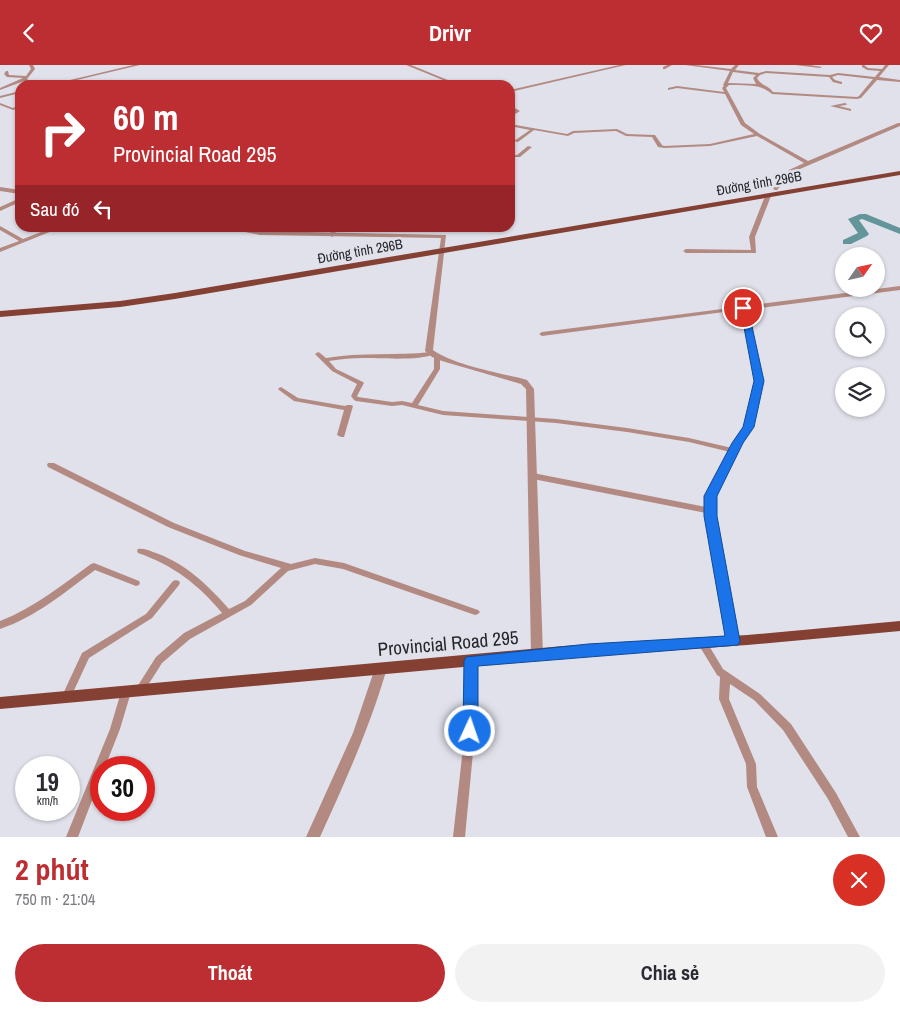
<!DOCTYPE html>
<html lang="vi">
<meta charset="utf-8">
<style>
:root{--surface:#fff;--page:#f2f2f3;--text:#2b2b33;--muted:#7c7c81;--accent:#bd2e32}
body{margin:0;font-family:"Archivo Narrow",sans-serif;background:var(--page);color:var(--text);height:100vh;display:flex;flex-direction:column;font-size:19px;white-space:nowrap}
*{box-sizing:border-box;margin:0}
p{font-size:16px;color:var(--muted)}
.icon{flex:none;width:28px;height:28px;fill:none;stroke:currentColor;stroke-width:2;stroke-linecap:round;stroke-linejoin:round}
.map{position:relative;height:772px;overflow:hidden}
.details{display:flex;flex-direction:column;background:var(--surface);flex:1}
.details>*{flex:none}
.banner{position:absolute;left:15px;top:15px;width:500px;height:152px;border-radius:15px;box-shadow:0 1px 4px #0004;background:#bd2e32;color:#fff;overflow:hidden}
.needle{width:32px;rotate:56deg}
.buttons{position:absolute;left:835px;top:182px;display:grid;gap:10px}
.buttons a{display:grid;place-items:center;width:50px;height:50px;border-radius:50%;background:var(--surface);box-shadow:0 1px 4px #0004;font-size:25px}
.speed{position:absolute;left:15px;top:691px;display:flex;gap:10px;font-size:25px;font-weight:700;text-align:center}
.speed>*{display:grid;place-content:center;width:65px;height:65px;border-radius:50%;background:var(--surface);box-shadow:0 1px 4px #0004;line-height:1}
.speed small{font-size:12px;font-weight:400}
.speed .limit{border:8px solid #d22;background:#fff;color:#111}
.pin{position:absolute;display:grid;place-items:center;width:42px;height:42px;color:#fff;margin:-21px;border:2px solid #fff;border-radius:50%;box-shadow:0 1px 5px #0007}
.me{position:absolute;width:55px;margin:-28px;rotate:3deg;stroke-linejoin:round;filter:drop-shadow(0 0 4px #0008)}
.turn{display:flex;align-items:center;gap:18px;height:105px;padding:0 15px;font-size:22px}
.turn .icon{width:65px;height:65px;stroke-width:2.5}
.turn b{display:block;font-size:35px;line-height:42px}
.then{display:flex;align-items:center;height:48px;padding:0 15px;background:#0003;gap:10px;font-size:19px}
.round{display:grid;place-items:center;flex:none;width:52px;height:52px;border-radius:26px;background:var(--page)}
.head{display:flex;align-items:center;justify-content:space-between;height:85px;padding:0 15px}
h1{font-size:30px;font-weight:700;line-height:38px;color:var(--accent)}
.cta{display:flex;gap:10px;margin-top:auto;padding:10px 15px}
.cta a{flex:1;height:58px;border-radius:30px;background:var(--accent);color:#fff;font-size:20px;font-weight:700;line-height:58px;text-align:center}
.cta a+a{background:var(--page);color:var(--text)}
header{display:flex;justify-content:space-between;align-items:center;height:65px;padding:0 15px;background:var(--accent);color:#fff;font-size:22px;font-weight:700}
.map>svg:first-child{display:block}
.lines{fill:none;stroke-linecap:round;stroke-linejoin:round}
.river{fill:#63959a;fill-rule:evenodd}
.minor{fill:#b38a82;fill-rule:evenodd}
.tertiary{fill:#b38a82;fill-rule:evenodd}
.primary{fill:#844033;fill-rule:evenodd}
.route{fill:#1a73e8;stroke:#114b97}
.labels{text-anchor:middle;stroke-width:5;stroke-linejoin:round;paint-order:stroke}
.far-street-label{font-size:14px;fill:#26272a;stroke:#e1e1eb}
.near-street-label{font-size:19px;fill:#26272a;stroke:#e1e1eb}
</style>
<header><svg class="icon" aria-label="back" viewBox="0 0 24 24"><path d="M15 5l-7 7 7 7"/></svg>Drivr<svg class="icon" aria-label="heart" viewBox="0 0 24 24"><path d="M12 20l-8-8c-3-5 5-10 8-4 3-6 11-1 8 4z"/></svg></header>
<div class="map">
<svg width="900" height="772" viewBox="0 0 900 772">
<rect width="100%" height="100%" fill="#e1e1eb"/>
<g class="lines">
<polygon class="river" points="860,149 866,149 900,163 900,169 862,154 859,155 869,169 867,171 851,179 843,179 843,175 858,168 848,154"/>
<g class="minor">
<polygon points="29,0 33,0 35,4 27,14 35,20 30,20 24,16 0,25 0,23 23,13 7,12 4,9 6,6 8,6 9,10 26,11 31,4"/>
<polygon points="133,0 140,0 56,20 49,20"/>
<polygon points="406,0 411,0 460,20 455,20"/>
<polygon points="619,0 626,0 510,27 510,25"/>
<polygon points="667,0 672,0 665,4 663,4 663,2"/>
<path d="M 685,0 L 696,0 L 731,4 L 735,0 L 739,0 L 735,5 L 759,8 L 766,6 L 830,10 L 838,8 L 875,12 L 880,6 L 867,5 L 862,2 L 862,0 L 864,0 L 868,3 L 882,4 L 885,0 L 889,0 L 879,12 L 900,15 L 900,17 L 877,15 L 861,33 L 857,34 L 772,29 C 759,18 746,21 729,20 L 726,23 L 745,58 L 760,69 L 808,96 L 898,58 L 900,58 L 900,61 L 793,107 L 777,125 L 775,125 L 773,124 L 789,105 L 804,98 L 757,71 L 710,81 L 664,83 L 658,82 L 652,72 L 626,71 L 616,66 L 574,68 L 568,71 L 534,65 L 518,77 L 514,76 L 530,65 L 510,61 L 510,59 L 567,69 L 573,66 L 617,64 L 627,69 L 655,70 L 662,80 L 664,81 L 710,79 L 754,69 L 741,60 L 725,29 L 677,23 L 668,25 L 668,23 L 677,21 L 724,27 L 722,23 L 724,21 L 723,20 L 730,6 ZM 733,7 L 756,10 L 753,13 L 756,19 L 728,18 ZM 766,8 L 829,12 L 833,17 L 841,19 L 842,19 L 842,17 L 835,15 L 832,12 L 838,10 L 873,14 L 859,31 L 857,32 L 773,27 C 768,20 761,21 757,13 L 760,10 Z"/>
<polygon points="795,0 810,0 822,2 820,3"/>
<polygon points="20,26 20,28 0,33 0,31"/>
<polygon points="0,38 13,43 20,40 20,43 13,45 0,40"/>
<polygon points="845,38 847,39 846,40 839,41 851,44 851,46 830,41"/>
<polygon points="510,40 520,46 510,52 510,49 515,46 510,43"/>
<polygon points="528,81 532,82 520,92 510,92 510,90 517,90"/>
<polygon points="768,129 771,131 755,172 756,188 686,188 683,186 686,184 751,185 749,172 765,131"/>
<polygon points="20,133 20,137 0,146 0,142"/>
<polygon points="0,161 23,174 54,162 62,162 0,187 0,183 19,176 0,165"/>
<polygon points="333,162 338,162 334,171 332,172 329,170"/>
<path d="M 900,221 L 900,225 L 745,245 L 755,279 L 762,316 L 753,363 L 741,378 L 739,386 L 715,431 L 714,451 L 738,576 L 736,579 L 733,580 L 730,579 L 728,576 L 706,448 L 533,414 L 529,411 L 533,408 L 706,442 L 707,431 L 730,387 L 689,377 L 627,367 L 556,358 L 443,350 L 402,340 L 392,341 L 356,336 L 354,335 L 351,331 L 357,319 L 332,306 L 315,289 L 318,287 L 320,288 L 326,293 C 361,287 396,291 431,287 L 434,289 C 422,296 380,293 364,293 C 352,293 341,294 329,296 L 336,304 L 363,317 L 364,318 L 357,331 L 358,332 L 392,337 L 402,336 L 412,338 L 434,304 L 434,293 L 437,291 L 440,293 L 440,304 L 418,340 L 443,346 L 556,354 L 627,363 L 689,373 L 732,383 L 745,363 L 756,316 L 749,279 L 739,245 L 542,271 L 539,269 L 542,267 L 738,242 L 734,226 L 737,224 L 740,226 L 744,241 Z"/>
<polygon points="281,322 298,333 345,341 347,340 351,340 353,341 344,372 341,372 337,370 344,345 294,336 279,325 278,324 279,323"/>
<path d="M 48,398 L 54,398 L 174,458 L 245,486 L 291,499 L 315,493 L 344,498 L 478,545 L 480,547 L 478,549 L 475,550 L 343,504 L 315,499 L 288,506 L 251,540 L 190,574 L 162,598 L 143,628 L 140,629 L 137,628 L 135,625 L 137,622 L 156,592 L 184,568 L 222,548 C 199,520 173,500 138,488 L 137,486 L 138,484 C 143,483 148,485 153,487 C 184,497 208,520 229,544 L 245,536 L 281,503 L 239,490 L 168,462 L 48,402 L 47,400 Z"/>
<path d="M 94,498 L 139,516 L 140,518 L 139,520 L 136,521 L 95,505 C 65,527 36,552 0,564 L 0,556 C 34,543 62,520 91,499 Z"/>
<polygon points="176,515 179,516 180,518 179,520 152,553 89,593 70,634 67,635 64,634 62,631 82,588 146,549 173,516"/>
<polygon points="702,573 705,574 723,604 760,629 791,659 836,728 860,772 848,772 828,734 783,665 754,635 730,619 729,634 756,699 757,722 778,772 766,772 747,722 746,699 719,634 720,612 717,610 697,577 699,574"/>
<polygon points="471,592 474,593 476,596 476,656 465,772 453,772 466,656 466,596 468,593"/>
<polygon points="126,623 129,624 131,627 120,664 105,702 101,702 101,712 78,772 66,772 110,664 121,627 123,624"/>
</g>
<g class="tertiary">
<polygon points="0,122 20,125 20,129 0,126"/>
<path d="M 221,162 L 238,162 L 260,166 L 446,170 L 433,285 C 453,300 501,308 527,315 L 534,324 L 543,590 L 541,593 L 537,594 L 533,593 L 531,590 L 526,324 L 521,319 L 442,296 L 432,292 L 425,286 L 441,173 L 260,170 Z"/>
<path d="M 381,598 L 385,600 L 387,603 C 370,662 345,717 320,772 L 306,772 L 353,668 L 375,603 L 377,600 Z"/>
</g>
<g class="primary">
<polygon points="900,106 900,110 175,234 120,242 0,252 0,246 120,236 175,228"/>
<polygon points="900,556 900,566 747,580 563,593 0,644 0,632 563,581 747,570"/>
</g>
</g>
<polygon class="route" points="740,241 748,243 764,316 754,362 743,378 717,431 717,451 740,576 738,580 478,601 478,666 476,670 470,672 465,670 463,666 464,596 466,592 588,579 725,571 704,451 704,431 732,378 743,362 754,316"/>
<g class="labels">
<g class="far-street-label">
<text transform="translate(759 118) rotate(-10)" y="5">Đường tỉnh 296B</text>
<text transform="translate(360 186) rotate(-10)" y="5">Đường tỉnh 296B</text>
</g>
<g class="near-street-label">
<text transform="translate(448 578) rotate(-5)" y="7">Provincial Road 295</text>
</g>
</g>
</svg>
<div class="buttons">
<a><svg class="needle" viewBox="-14 -14 28 28"><path d="M0-13l5 13h-10z" fill="#e53935"/><path d="M0 13l5-13h-10z" fill="#7c7c81"/></svg></a>
<a><svg class="icon" aria-label="search" viewBox="0 0 24 24"><circle cx="10" cy="10" r="6"/><path d="M15 15l6 6"/></svg></a>
<a><svg class="icon" aria-label="layers" viewBox="0 0 24 24"><path d="M12 4l9 5-9 5-9-5zM3 14l9 5 9-5"/></svg></a>
</div>
<div class="speed"><div>19<small>km/h</small></div><div class="limit">30</div></div>
<div class="pin" style="left:743px;top:243px;background:#d93025"><svg class="icon" aria-label="arrive" viewBox="0 0 24 24"><path d="M6 21V4h12l-3 4 3 4H6"/></svg></div>
<svg class="me" style="left:470px;top:666px" viewBox="-20 -20 40 40"><circle r="17" fill="#1a73e8" stroke="#fff" stroke-width="3"/><path d="M0-11L8 9 0 5-8 9z" fill="#fff"/></svg>
<div class="banner">
<div class="turn"><svg class="icon" aria-label="right" viewBox="0 0 24 24"><path d="M7 20v-9h11M14 6l5 5-5 5"/></svg><div><b>60 m</b>Provincial Road 295</div></div>
<div class="then">Sau đó<svg class="icon" aria-label="left" viewBox="0 0 24 24"><path d="M17 20v-9H6M10 6l-5 5 5 5"/></svg></div>
</div>
</div>
<section class="details">
<div class="head"><div><h1>2 phút</h1><p>750 m · 21:04</p></div><a class="round" style="background:#d93025;color:#fff"><svg class="icon" aria-label="close" viewBox="0 0 24 24"><path d="M6 6l12 12M18 6L6 18"/></svg></a></div>
<div class="cta"><a>Thoát</a><a>Chia sẻ</a></div>
</section>
